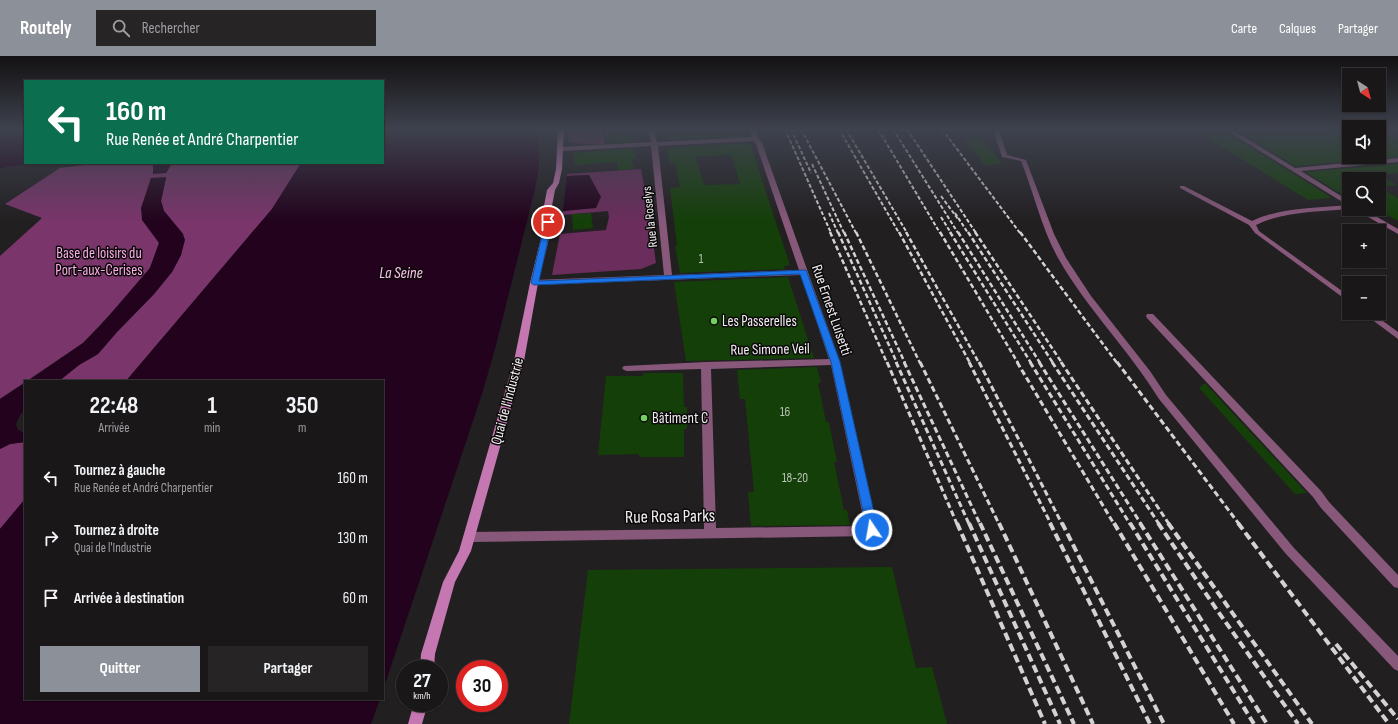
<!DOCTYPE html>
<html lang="fr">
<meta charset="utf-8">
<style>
:root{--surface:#1a1719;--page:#272426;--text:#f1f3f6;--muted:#9f9fa2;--line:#383638;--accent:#8c9099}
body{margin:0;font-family:"Sofia Sans Condensed",sans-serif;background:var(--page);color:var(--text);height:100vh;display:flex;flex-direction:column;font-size:15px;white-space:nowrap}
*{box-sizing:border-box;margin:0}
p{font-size:13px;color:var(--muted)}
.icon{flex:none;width:22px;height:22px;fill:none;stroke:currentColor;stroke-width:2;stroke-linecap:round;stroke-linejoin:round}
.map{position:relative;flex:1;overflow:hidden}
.side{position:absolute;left:24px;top:324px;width:360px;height:320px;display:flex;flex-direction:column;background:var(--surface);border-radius:0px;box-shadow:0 1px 3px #0004,0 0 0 1px var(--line)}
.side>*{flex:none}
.top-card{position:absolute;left:24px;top:24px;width:360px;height:84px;border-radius:0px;box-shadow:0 1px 3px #0004,0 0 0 1px var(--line);background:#0b6e4f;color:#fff;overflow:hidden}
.needle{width:26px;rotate:144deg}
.fabs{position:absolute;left:1342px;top:12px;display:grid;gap:8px}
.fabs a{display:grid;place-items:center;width:44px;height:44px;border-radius:0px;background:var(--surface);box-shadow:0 1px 3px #0004,0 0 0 1px var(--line);font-size:20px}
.speed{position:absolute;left:396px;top:604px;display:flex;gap:8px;font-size:20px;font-weight:700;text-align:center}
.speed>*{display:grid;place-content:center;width:52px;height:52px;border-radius:50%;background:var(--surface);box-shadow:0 1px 3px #0004,0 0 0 1px var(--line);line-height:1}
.speed small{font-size:10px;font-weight:400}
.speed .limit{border:6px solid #d22;background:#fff;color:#111}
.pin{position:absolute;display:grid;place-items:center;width:34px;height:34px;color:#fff;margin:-17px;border:2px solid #fff;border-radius:50%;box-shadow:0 1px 4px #0007}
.me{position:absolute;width:44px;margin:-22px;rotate:348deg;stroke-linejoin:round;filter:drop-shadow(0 0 3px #0008)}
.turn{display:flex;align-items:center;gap:14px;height:84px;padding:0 16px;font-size:18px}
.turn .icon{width:52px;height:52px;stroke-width:2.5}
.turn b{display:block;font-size:28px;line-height:34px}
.eta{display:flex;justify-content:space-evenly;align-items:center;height:68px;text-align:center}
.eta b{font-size:24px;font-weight:700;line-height:28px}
.action{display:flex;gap:8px;margin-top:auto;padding:8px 16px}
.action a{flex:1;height:46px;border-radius:0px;background:var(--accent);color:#fff;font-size:16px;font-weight:700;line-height:46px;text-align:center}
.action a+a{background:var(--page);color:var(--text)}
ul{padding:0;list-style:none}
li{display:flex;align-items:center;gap:12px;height:60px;padding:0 16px}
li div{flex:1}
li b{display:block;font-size:15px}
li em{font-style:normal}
header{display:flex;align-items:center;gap:24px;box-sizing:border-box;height:56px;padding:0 20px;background:var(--accent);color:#fff}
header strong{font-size:19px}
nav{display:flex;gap:22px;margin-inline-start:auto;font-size:14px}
.search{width:280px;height:36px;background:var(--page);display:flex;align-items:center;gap:10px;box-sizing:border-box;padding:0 14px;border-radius:0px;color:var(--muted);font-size:15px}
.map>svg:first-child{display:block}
.green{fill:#6a2d5c}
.forest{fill:#7a356b}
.water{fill:#22021c}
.building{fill:#143f08;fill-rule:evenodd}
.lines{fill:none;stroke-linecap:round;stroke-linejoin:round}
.lane{fill:#88587b;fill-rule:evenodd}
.street{fill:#88587b;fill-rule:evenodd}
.secondary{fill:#c477b0;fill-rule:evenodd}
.rail-far3{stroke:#d5d2d4;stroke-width:2;stroke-dasharray:4 2;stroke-linecap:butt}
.rail-far2{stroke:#d5d2d4;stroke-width:2.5;stroke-dasharray:5 2.5;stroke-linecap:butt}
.rail-far1{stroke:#d5d2d4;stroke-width:3;stroke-dasharray:6 3;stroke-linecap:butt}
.rail{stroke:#d5d2d4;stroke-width:4;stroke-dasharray:8 4;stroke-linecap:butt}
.route{fill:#1a73e8;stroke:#114b97}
.poi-dot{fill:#73d25d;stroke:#0b090a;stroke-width:1.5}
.labels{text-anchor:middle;stroke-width:3;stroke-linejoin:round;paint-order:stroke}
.far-street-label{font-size:13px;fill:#f2eff1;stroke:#0b090a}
.number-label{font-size:13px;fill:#bac3b7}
.park-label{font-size:15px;fill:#fcace6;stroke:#0b090a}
.street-label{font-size:15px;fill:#f2eff1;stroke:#0b090a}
.poi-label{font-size:15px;fill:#f2eff1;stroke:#0b090a;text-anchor:start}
.water-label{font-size:16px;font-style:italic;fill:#ffc2ed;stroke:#0b090a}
.near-street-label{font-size:18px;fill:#f2eff1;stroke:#0b090a}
</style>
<header>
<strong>Routely</strong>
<div class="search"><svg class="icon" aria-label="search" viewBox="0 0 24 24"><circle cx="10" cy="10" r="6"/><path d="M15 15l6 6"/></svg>Rechercher</div>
<nav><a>Carte</a><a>Calques</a><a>Partager</a></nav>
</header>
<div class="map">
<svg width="1398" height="668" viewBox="0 0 1398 668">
<rect width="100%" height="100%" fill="#221f21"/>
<g class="green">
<polygon points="567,73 602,73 605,88 583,88 569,86"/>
<polygon points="641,113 648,151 656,207 641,213 552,219 560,178 606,174 609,161 608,155 563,159 563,155 596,151 589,119 567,120 567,118"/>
</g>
<g class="forest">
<polygon points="101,107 153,107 153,117 166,117 172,107 301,107 272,153 126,325 59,325 79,309 98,298 117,276 154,238 172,216 181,199 183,178 164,155 161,145 166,122 151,122 149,130 159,187 150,212 118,250 83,287 0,343 0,200 42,162 5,148 60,112"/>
<polygon points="25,386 25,443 0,473 0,393 10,388"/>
</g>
<g class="water">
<polygon points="0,73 25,73 25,107 42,107 6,111 0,113"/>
<polygon points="383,73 538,73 539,112 535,133 495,293 482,338 383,634 383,325 126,325 272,153 301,107 383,107"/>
<polygon points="153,107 172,107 166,117 153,118"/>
<polygon points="589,119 601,141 596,152 563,155 567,120"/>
<polygon points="166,121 161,145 164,155 183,178 185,184 181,199 172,216 154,238 117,276 98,298 79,309 59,325 28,325 83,287 100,270 150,212 159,187 142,164 141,152 151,122"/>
<polygon points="25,327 25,354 20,359 16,368 18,374 25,377 25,386 10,388 0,393 0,343"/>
<polygon points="25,443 25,643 380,643 371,668 0,668 0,473"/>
</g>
<g class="building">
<polygon points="622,73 622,75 629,74 632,86 607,87 605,74"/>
<polygon points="664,73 742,73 745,80 666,84"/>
<polygon points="1235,73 1308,73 1317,78 1349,75 1349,101 1379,101 1379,74 1398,82 1398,101 1295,110"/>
<polygon points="1223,74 1332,142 1308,144 1198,76"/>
<polygon points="981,82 1002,108 985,109 964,83"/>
<path d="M 748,87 L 750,88 L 790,209 L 784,210 L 785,213 L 680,217 L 675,190 L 677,190 L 670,132 L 680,131 L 675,107 L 670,107 L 667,92 ZM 732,99 L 740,128 L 704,129 L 695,100 Z"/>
<polygon points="634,92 637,103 631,103 634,113 618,114 617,106 575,109 574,97"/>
<polygon points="1398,108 1398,117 1379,119 1397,129 1379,131 1379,123 1349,123 1349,140 1345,140 1306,116"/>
<polygon points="1379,131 1398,142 1398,165 1377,153 1379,153"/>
<polygon points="591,157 593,172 573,174 572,158"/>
<polygon points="788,221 814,302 686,305 674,226"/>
<polygon points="817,311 821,327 818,327 826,366 829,366 837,406 834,406 844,454 847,454 850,469 751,470 748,436 754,436 745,343 740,343 737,314"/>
<polygon points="643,317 683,317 684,351 687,351 687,373 684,373 684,401 639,401 639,398 598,399 606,320 643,320"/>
<polygon points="1205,327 1307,437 1295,438 1199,332"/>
<polygon points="892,511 916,612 932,611 947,668 569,668 588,514"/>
</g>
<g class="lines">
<g class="lane">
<path d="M 993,73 L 999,73 L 1007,99 L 1026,104 L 1054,178 L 1066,202 L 1091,240 L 1150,315 L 1166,339 L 1294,492 L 1398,600 L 1398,615 L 1394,613 L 1286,498 L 1159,343 C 1129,294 1087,253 1058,202 C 1041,171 1034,137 1021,105 L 1002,101 Z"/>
<path d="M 1180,130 L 1184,130 L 1252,165 C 1282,151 1317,152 1349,149 L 1349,153 C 1318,156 1284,155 1256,169 L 1259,175 L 1349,240 L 1349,246 L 1255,177 L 1249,169 L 1180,132 Z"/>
<polygon points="1363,257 1372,257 1398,276 1398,283"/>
<polygon points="1147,258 1153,258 1321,435 1329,446 1398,519 1398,532 1394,531 1321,452 1313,441 1147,262 1146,260"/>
</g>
<g class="street">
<path d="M 648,73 L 654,73 L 657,86 L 752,81 L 750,73 L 756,73 L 758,82 L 762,87 L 840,306 L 878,475 L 876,478 L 872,480 L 469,486 L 465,484 L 463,481 L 465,478 L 469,476 L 704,473 L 701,313 L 627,315 L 624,314 L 622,312 L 624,310 L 706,306 L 829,303 L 801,219 L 531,229 L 530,227 L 531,225 L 534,224 L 664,219 L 651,90 L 561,95 L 558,93 L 561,91 L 651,86 ZM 753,85 L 756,88 L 799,214 L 672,219 L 658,90 ZM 831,309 L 865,470 L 716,472 L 711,313 Z"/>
<polygon points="1224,73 1231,73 1295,112 1398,102 1398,106 1301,115 1349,145 1349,150"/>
<polygon points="1393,73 1398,73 1398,76"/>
<polygon points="1354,153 1363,153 1398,173 1398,178"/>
</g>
<g class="secondary">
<polygon points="558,73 564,73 562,113 559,127 555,134 551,155 551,174 538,227 524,305 471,495 455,526 435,598 434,613 420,613 421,598 443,526 459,495 514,305 530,227 543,174 543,155 547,134 553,127 556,113"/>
<polygon points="414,647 428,647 422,668 408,668"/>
</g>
<g class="rail-far3">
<polyline points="785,73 831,177"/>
<polyline points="791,73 811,117"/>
<polyline points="801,73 856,177"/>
<polyline points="839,73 899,177"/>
<polyline points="846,73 907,177"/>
<polyline points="878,73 940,177"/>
<polyline points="893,73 958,177"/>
<polyline points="907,73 976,177"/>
<polyline points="942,73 1020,177"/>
<polyline points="812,108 844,177"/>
<polyline points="941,140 958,163"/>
<polyline points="829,157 838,177"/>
<polyline points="955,157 968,177"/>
<polyline points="941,161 951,177"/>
</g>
<g class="rail-far2">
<polyline points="830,176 887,307"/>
<polyline points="838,176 897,307"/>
<polyline points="844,176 905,307"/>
<polyline points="856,176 920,307"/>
<polyline points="899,176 970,307"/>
<polyline points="906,176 979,307"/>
<polyline points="940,176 1018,307"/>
<polyline points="950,176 1031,307"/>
<polyline points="958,176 1040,307"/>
<polyline points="968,176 1053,307"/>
<polyline points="975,176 1062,307"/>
<polyline points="1020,176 1117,307"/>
</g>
<g class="rail-far1">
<polyline points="887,306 957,468"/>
<polyline points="896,306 969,468"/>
<polyline points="904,306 980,468"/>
<polyline points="920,306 999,468"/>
<polyline points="969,306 1051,468"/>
<polyline points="979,306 1062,468"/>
<polyline points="1017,306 1114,468"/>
<polyline points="1030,306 1130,468"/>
<polyline points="1039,306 1141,468"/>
<polyline points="1052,306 1159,468"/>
<polyline points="1061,306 1169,468"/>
<polyline points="1117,306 1239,468"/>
</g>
<g class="rail">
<polyline points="957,467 1045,668"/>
<polyline points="969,467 1060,668"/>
<polyline points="980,467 1074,668"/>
<polyline points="999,467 1093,668"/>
<polyline points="1050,467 1150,668"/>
<polyline points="1062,467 1164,668"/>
<polyline points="1114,467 1234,668"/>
<polyline points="1130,467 1254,668"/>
<polyline points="1140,467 1267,668"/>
<polyline points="1158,467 1217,554 1298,668"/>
<polyline points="1168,467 1312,668"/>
<polyline points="1238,467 1389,668"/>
<polyline points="1336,588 1398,663"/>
</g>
</g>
<linearGradient id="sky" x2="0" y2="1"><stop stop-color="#131112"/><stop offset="0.44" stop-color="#3e424e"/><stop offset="1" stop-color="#3e424e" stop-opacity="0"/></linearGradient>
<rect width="1398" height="166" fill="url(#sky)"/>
<polygon class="route" points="548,164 552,166 539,225 806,214 840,306 878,474 876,478 872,479 868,478 867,474 831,306 800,218 534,229 531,227 545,166"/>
<g class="poi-dot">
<circle cx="714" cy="265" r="4"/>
<circle cx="644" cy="362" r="4"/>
</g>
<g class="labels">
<g class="far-street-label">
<text transform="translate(649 161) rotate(-96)" y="5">Rue la Roselys</text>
</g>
<g class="number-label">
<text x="701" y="207">1</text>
<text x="785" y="360">16</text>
<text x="795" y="426">18-20</text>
</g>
<g class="park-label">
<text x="99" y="202">Base de loisirs du<tspan x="99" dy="17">Port-aux-Cerises</tspan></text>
</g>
<g class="street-label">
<text transform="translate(832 254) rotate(71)" y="5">Rue Ernest Luisetti</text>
<text transform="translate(770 293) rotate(-1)" y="5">Rue Simone Veil</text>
<text transform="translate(507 345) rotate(-75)" y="5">Quai de l'Industrie</text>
</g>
<g class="poi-label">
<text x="722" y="270">Les Passerelles</text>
<text x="652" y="367">Bâtiment C</text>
</g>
<g class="water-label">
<text x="401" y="222">La Seine</text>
</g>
<g class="near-street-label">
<text transform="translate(670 460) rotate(-1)" y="6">Rue Rosa Parks</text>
</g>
</g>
</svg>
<div class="fabs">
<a><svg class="needle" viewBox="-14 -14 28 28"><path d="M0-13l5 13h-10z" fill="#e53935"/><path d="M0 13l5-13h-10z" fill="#9f9fa2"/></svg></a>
<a><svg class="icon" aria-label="sound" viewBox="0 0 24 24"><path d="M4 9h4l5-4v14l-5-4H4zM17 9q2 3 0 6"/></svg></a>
<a><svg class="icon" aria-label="search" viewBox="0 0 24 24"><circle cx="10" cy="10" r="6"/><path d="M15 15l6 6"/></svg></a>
<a>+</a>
<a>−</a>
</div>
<div class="speed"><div>27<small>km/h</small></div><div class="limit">30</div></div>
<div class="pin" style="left:548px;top:166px;background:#d93025"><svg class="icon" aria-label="arrive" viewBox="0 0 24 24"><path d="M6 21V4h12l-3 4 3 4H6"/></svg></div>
<svg class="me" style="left:872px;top:474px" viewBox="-20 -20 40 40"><circle r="17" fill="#1a73e8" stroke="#fff" stroke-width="3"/><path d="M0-11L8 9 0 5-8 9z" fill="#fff"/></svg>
<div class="top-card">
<div class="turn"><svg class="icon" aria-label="left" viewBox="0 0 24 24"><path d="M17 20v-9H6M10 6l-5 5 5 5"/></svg><div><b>160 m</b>Rue Renée et André Charpentier</div></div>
</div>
<section class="side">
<div class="eta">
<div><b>22:48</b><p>Arrivée</p></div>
<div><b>1</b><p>min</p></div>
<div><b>350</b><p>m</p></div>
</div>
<ul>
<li><svg class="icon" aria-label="left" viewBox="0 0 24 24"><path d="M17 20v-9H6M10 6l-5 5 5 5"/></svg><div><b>Tournez à gauche</b><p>Rue Renée et André Charpentier</p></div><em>160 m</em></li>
<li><svg class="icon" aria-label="right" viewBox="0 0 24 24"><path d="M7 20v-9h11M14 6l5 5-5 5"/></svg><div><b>Tournez à droite</b><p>Quai de l'Industrie</p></div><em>130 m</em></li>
<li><svg class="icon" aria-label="arrive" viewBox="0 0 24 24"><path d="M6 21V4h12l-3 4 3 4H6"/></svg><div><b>Arrivée à destination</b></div><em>60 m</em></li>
</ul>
<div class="action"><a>Quitter</a><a>Partager</a></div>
</section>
</div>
